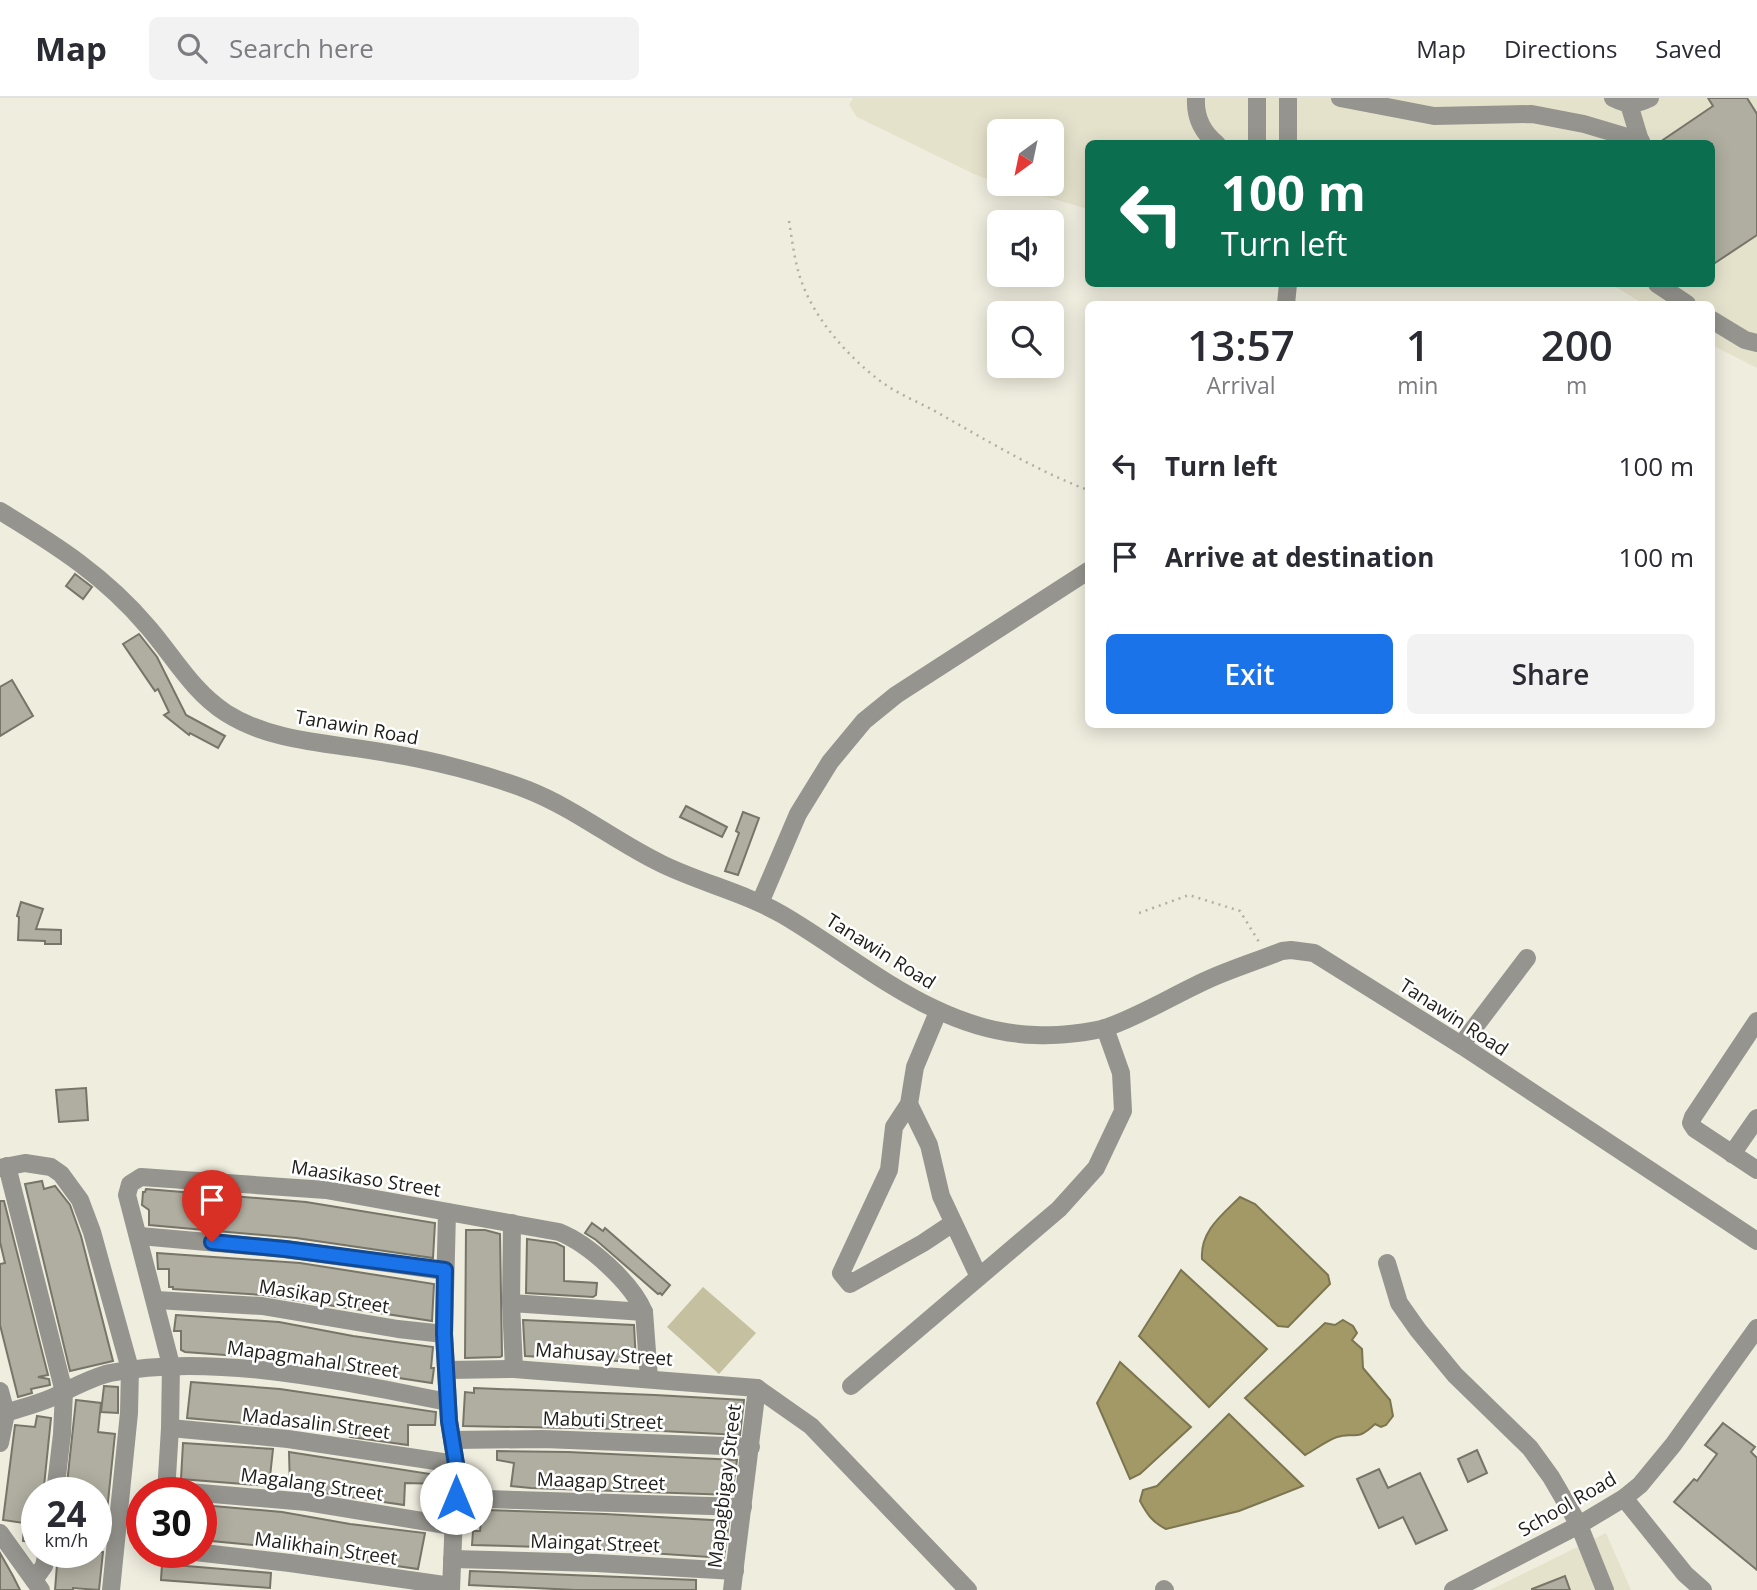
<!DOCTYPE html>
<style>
:root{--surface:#fff;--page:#f2f2f3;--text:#2b2b33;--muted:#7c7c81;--line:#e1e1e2;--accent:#1a73e8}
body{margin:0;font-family:"Open Sans",sans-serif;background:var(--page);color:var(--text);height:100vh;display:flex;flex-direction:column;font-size:26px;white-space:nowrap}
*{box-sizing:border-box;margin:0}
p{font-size:23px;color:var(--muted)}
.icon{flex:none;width:38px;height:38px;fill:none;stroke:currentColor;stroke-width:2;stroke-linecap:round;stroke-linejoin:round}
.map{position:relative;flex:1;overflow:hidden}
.drawer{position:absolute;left:1085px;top:203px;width:630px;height:427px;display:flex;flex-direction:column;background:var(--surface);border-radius:10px;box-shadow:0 4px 18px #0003}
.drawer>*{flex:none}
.banner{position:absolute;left:1085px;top:42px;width:630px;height:147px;border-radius:10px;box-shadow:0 4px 18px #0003;background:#0b6e4f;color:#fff;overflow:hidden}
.needle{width:46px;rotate:213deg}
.tools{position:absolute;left:987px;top:21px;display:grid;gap:14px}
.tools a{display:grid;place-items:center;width:77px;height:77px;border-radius:10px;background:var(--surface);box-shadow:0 4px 18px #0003;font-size:35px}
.speed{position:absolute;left:21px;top:1379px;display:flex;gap:14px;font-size:35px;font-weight:700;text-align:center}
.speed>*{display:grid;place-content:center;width:91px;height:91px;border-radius:50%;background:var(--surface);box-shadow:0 4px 18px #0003;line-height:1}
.speed small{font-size:18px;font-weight:400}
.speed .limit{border:10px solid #d22;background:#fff;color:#111}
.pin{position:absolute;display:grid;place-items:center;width:60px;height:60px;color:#fff;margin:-72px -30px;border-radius:50% 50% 50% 0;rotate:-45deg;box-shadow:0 0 7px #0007}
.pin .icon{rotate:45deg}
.me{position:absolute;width:77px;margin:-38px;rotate:0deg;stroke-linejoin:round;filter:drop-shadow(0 0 5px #0008)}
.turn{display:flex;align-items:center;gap:24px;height:147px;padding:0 21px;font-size:32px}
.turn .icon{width:91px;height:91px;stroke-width:2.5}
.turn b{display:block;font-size:49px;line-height:60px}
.eta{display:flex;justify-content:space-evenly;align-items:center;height:119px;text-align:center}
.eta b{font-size:42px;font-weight:600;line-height:49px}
.action{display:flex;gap:14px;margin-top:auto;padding:14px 21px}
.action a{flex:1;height:80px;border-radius:10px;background:var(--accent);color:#fff;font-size:28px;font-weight:600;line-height:80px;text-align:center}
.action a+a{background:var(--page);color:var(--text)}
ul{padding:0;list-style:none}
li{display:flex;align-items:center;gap:21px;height:91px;padding:0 21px}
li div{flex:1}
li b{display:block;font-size:26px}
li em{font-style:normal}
header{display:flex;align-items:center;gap:42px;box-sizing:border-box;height:98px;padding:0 35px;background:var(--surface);border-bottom:2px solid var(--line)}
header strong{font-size:33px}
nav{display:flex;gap:38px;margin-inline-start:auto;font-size:24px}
.search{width:490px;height:63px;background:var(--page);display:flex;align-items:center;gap:18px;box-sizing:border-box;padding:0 24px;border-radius:10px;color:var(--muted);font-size:26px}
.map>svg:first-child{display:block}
.built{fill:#e5e2cc}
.green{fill:#c5c09f}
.water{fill:#a29966;stroke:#7b7550;stroke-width:2}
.building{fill:#b0aea0;stroke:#777568;stroke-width:2}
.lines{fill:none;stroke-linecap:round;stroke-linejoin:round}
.path{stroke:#b1afa3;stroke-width:2.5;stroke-dasharray:2 5;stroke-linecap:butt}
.minor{stroke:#95948e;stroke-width:18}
.route-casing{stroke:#114b97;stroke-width:18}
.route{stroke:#1a73e8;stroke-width:12}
.labels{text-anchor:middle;stroke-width:5;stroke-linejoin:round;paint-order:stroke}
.street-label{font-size:19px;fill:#21201b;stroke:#fff}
</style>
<header>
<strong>Map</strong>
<div class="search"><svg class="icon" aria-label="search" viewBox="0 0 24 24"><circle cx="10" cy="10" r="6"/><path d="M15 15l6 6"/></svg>Search here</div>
<nav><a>Map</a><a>Directions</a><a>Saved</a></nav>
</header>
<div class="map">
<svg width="1757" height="1492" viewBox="0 0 1757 1492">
<rect width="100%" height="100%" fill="#efedde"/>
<g class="built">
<polygon points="853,0 1757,0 1757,270 1712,247 1712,206 1644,206 1611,186 1712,186 1712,46 1088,46 1088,111 1002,86 1052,86 1052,33 999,33 999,85 974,76 857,19 849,7"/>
<polygon points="1606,1435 1631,1492 1490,1492"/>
</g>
<polygon class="green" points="703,1189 756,1235 719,1276 667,1229"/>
<g class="water">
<path d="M 1240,1099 L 1255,1106 L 1328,1177 L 1330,1186 L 1288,1229 L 1278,1228 L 1202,1161 C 1200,1133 1222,1117 1240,1099 Z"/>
<polygon points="1181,1172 1267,1251 1209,1309 1139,1238"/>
<path d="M 1343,1222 L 1353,1228 L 1357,1235 L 1352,1242 L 1362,1251 L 1363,1270 L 1390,1302 L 1393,1318 L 1386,1327 L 1381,1329 L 1375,1326 C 1355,1345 1355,1333 1337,1339 C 1326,1343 1316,1351 1305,1357 L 1245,1300 L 1325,1225 L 1335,1227 Z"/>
<polygon points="1120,1264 1191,1329 1140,1376 1130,1381 1097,1305"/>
<path d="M 1229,1316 L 1303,1388 L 1239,1413 L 1166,1431 C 1152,1424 1147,1416 1140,1403 L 1143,1392 L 1157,1388 Z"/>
</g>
<g class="building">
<polygon points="1708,0 1747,0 1757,16 1757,137 1712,167 1712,46 1657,46 1713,8"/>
<polygon points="75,476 92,489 83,501 66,488"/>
<polygon points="139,536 157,559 186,617 225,638 218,650 190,635 189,637 164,617 169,614 158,591 155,593 123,546"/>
<polygon points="12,582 33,618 0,638 0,589"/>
<polygon points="686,708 727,729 722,739 680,719"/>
<polygon points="743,714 759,720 738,777 725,773 739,735 736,733"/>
<polygon points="21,804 43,811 36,831 61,832 61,846 45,846 45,843 18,842 19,819 17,818"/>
<polygon points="86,990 88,1022 59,1024 56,992"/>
<polygon points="42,1083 44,1091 55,1088 70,1107 81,1138 113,1263 70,1273 25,1086"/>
<polygon points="146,1091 306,1104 435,1125 433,1160 296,1140 149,1127 149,1112 142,1107 143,1094 145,1094"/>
<polygon points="0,1103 4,1103 48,1277 38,1279 49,1281 50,1287 31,1291 32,1295 18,1299 0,1227 0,1166 5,1165 0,1144"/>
<polygon points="592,1125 603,1133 605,1130 670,1187 662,1197 660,1195 658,1196 596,1142 585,1135"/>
<polygon points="466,1132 485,1132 500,1136 502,1258 500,1259 465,1260"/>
<polygon points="527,1141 556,1145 564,1149 564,1183 597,1185 596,1197 593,1199 526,1195"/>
<polygon points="157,1155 300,1165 434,1186 432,1223 263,1197 173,1191 173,1189 169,1189 169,1171 158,1171"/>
<polygon points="176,1217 279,1224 353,1238 433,1249 431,1270 434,1270 432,1285 267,1260 185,1254 181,1252 181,1233 174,1233"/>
<polygon points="523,1222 634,1227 636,1264 525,1258"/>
<polygon points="191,1284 280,1291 436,1314 435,1327 408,1327 408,1347 350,1339 351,1333 288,1329 288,1319 277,1318 276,1328 187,1320"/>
<polygon points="104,1288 118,1289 118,1315 101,1314"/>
<polygon points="474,1290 655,1297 744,1302 740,1337 622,1331 463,1328 465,1294 474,1295"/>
<polygon points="76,1302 101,1305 98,1334 115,1336 104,1442 96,1442 96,1395 66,1395"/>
<polygon points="37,1318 51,1320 44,1388 42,1395 37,1395 37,1445 23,1443 24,1425 3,1422 15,1327 35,1329"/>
<polygon points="1723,1325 1755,1349 1751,1354 1757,1360 1757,1472 1674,1404 1694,1381 1697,1383 1717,1356 1705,1347"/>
<polygon points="183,1345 273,1351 269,1388 181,1381"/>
<polygon points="1477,1352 1487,1375 1468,1384 1458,1361"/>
<polygon points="497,1353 568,1354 737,1362 732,1397 531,1390 511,1388 514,1365 497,1362"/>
<polygon points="289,1354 443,1378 442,1386 405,1385 404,1407 290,1390"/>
<polygon points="1379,1371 1388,1390 1420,1375 1447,1432 1416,1446 1403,1419 1379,1430 1357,1381"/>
<polygon points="201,1407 282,1414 350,1426 425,1435 418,1471 253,1447 201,1442"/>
<polygon points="485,1412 605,1416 729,1423 724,1460 574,1450 472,1447 473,1433 480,1433 482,1415 485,1415"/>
<polygon points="58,1454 103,1454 99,1492 73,1490 73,1492 55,1492"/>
<polygon points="0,1455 13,1478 20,1492 0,1492"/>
<polygon points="162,1466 271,1475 270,1490 161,1482"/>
<polygon points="470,1473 696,1482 696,1492 576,1492 469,1487"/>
<polygon points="1565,1478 1570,1492 1532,1492 1532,1491"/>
</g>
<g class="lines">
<g class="path">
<path d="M 789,123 C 792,141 794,159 799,176 C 811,217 846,257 879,282 C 898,297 920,304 940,316 C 988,343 1037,373 1088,392"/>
<polyline points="1139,815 1189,797 1240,813 1259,844"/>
</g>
<g class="minor">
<path d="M 1196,0 C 1195,18 1202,34 1217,46"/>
<polyline points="1288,0 1288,46"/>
<polyline points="1340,0 1434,18 1532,16 1584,26 1641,43"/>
<path d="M 1613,0 C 1627,7 1636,7 1650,0"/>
<polyline points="1629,6 1641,46"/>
<polyline points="1257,46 1257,0"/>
<polyline points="1657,186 1687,206"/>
<polyline points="1286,206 1288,186"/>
<polyline points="1712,222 1745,242 1757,245"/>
<path d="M 0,413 C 56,447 105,478 148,529 C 174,559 192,593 226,615 C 273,645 334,645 387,655 C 432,662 486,676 528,692 C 576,711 616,744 662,766 C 701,785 745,795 783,817 C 863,864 938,935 1036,937 C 1055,938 1090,935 1108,929 C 1142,917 1174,897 1207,882 C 1231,871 1257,863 1282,853 L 1291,852 L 1314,855 L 1461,947 L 1757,1143"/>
<polyline points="760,805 798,716 830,664 864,623 896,597 1088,473"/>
<polyline points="938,914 915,969 909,1006 894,1029 889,1072 841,1175 850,1186 923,1145 953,1125"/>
<polyline points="1757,923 1693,1019 1691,1025 1695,1031 1757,1072"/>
<polyline points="1461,947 1527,860"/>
<polyline points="909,1006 929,1047 941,1098 979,1179"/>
<polyline points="1732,1056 1757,1020"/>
<polyline points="7,1068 64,1294 62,1336 55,1395"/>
<polyline points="0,1070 25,1065 51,1069 61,1076 80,1102 92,1134 130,1271 129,1315 111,1492"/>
<polyline points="447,1114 444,1236 449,1323 456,1366 451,1492"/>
<polyline points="512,1125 511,1205 514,1271"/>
<polyline points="140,1138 285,1151 445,1173"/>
<polyline points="1387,1165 1399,1205 1418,1232 1455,1277 1530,1350 1551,1379 1579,1427 1605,1492"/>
<polyline points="156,1202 262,1208 398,1231 444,1236"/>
<polyline points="511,1205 644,1214"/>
<polyline points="448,1272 514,1271 757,1290"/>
<polyline points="851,1288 1059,1111 1096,1070 1123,1013 1121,975 1105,930"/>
<polyline points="757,1290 811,1328 968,1492"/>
<polyline points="0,1293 6,1315 0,1345"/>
<path d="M 6,1315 C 21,1310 37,1306 51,1300 C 71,1291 89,1280 110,1275 C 214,1254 345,1284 448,1304"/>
<polyline points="170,1330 288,1341 456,1366"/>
<polyline points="453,1342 543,1341 751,1349"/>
<polyline points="166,1392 307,1404 452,1428"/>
<path d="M 166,1395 L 170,1330 L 171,1267 L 127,1097 L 130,1086 L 141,1079 L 326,1092 L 559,1134 C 589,1146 632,1185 644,1214 L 649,1280"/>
<polyline points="456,1400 743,1409"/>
<polyline points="1624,1400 1685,1476 1703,1492"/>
<polyline points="0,1435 41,1492"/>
<polyline points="195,1454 290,1465 451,1488"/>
<polyline points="452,1461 596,1465 735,1473"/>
<polyline points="34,1482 44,1468 47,1454"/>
<polyline points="1164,1491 1165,1492"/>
<polyline points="732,1492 757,1290"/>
<polyline points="1453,1492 1579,1427 1624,1400 1640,1387 1673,1347 1757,1230"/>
</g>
</g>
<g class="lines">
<defs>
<polyline id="route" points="212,1144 285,1151 445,1172 444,1236 449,1323 456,1366 456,1400"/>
</defs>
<use href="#route" class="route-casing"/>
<use href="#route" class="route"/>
</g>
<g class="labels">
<g class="street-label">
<text transform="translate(357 629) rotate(10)" y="7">Tanawin Road</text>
<text transform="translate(881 853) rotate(32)" y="7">Tanawin Road</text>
<text transform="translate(1454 919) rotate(33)" y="7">Tanawin Road</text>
<text transform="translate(366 1080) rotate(9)" y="7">Maasikaso Street</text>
<text transform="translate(324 1198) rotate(9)" y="7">Masikap Street</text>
<text transform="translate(604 1256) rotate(4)" y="7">Mahusay Street</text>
<text transform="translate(313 1261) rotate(8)" y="7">Mapagmahal Street</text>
<text transform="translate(603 1322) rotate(2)" y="7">Mabuti Street</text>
<text transform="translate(316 1325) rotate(7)" y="7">Madasalin Street</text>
<text transform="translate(601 1383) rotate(2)" y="7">Maagap Street</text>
<text transform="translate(312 1386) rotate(8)" y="7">Magalang Street</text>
<text transform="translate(724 1388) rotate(-83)" y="7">Mapagbigay Street</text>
<text transform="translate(1567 1406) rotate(-30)" y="7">School Road</text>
<text transform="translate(595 1445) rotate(2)" y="7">Maingat Street</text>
<text transform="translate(326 1450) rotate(8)" y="7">Malikhain Street</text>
</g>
</g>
</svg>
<div class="tools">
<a><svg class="needle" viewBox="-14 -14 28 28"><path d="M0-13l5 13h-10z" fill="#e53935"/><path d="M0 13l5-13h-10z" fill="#7c7c81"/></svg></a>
<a><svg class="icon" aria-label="sound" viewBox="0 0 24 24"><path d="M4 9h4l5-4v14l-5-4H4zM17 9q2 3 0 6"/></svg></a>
<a><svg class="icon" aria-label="search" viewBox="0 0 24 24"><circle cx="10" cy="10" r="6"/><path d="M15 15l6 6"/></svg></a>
</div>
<div class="speed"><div>24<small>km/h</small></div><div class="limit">30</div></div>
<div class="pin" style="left:212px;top:1144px;background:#d93025"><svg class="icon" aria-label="arrive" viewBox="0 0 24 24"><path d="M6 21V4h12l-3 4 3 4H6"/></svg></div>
<svg class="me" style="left:456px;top:1400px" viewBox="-20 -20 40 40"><circle r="19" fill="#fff"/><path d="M0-13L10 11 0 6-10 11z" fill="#1a73e8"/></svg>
<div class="banner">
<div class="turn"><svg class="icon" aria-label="left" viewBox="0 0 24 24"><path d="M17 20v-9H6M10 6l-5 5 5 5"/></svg><div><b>100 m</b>Turn left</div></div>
</div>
<section class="drawer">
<div class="eta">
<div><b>13:57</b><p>Arrival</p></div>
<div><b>1</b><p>min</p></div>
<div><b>200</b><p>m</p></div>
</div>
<ul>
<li><svg class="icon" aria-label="left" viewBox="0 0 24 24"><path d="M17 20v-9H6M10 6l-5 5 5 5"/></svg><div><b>Turn left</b></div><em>100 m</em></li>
<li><svg class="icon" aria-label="arrive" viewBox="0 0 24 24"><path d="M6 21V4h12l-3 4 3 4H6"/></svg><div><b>Arrive at destination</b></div><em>100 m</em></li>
</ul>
<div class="action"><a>Exit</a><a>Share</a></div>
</section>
</div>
